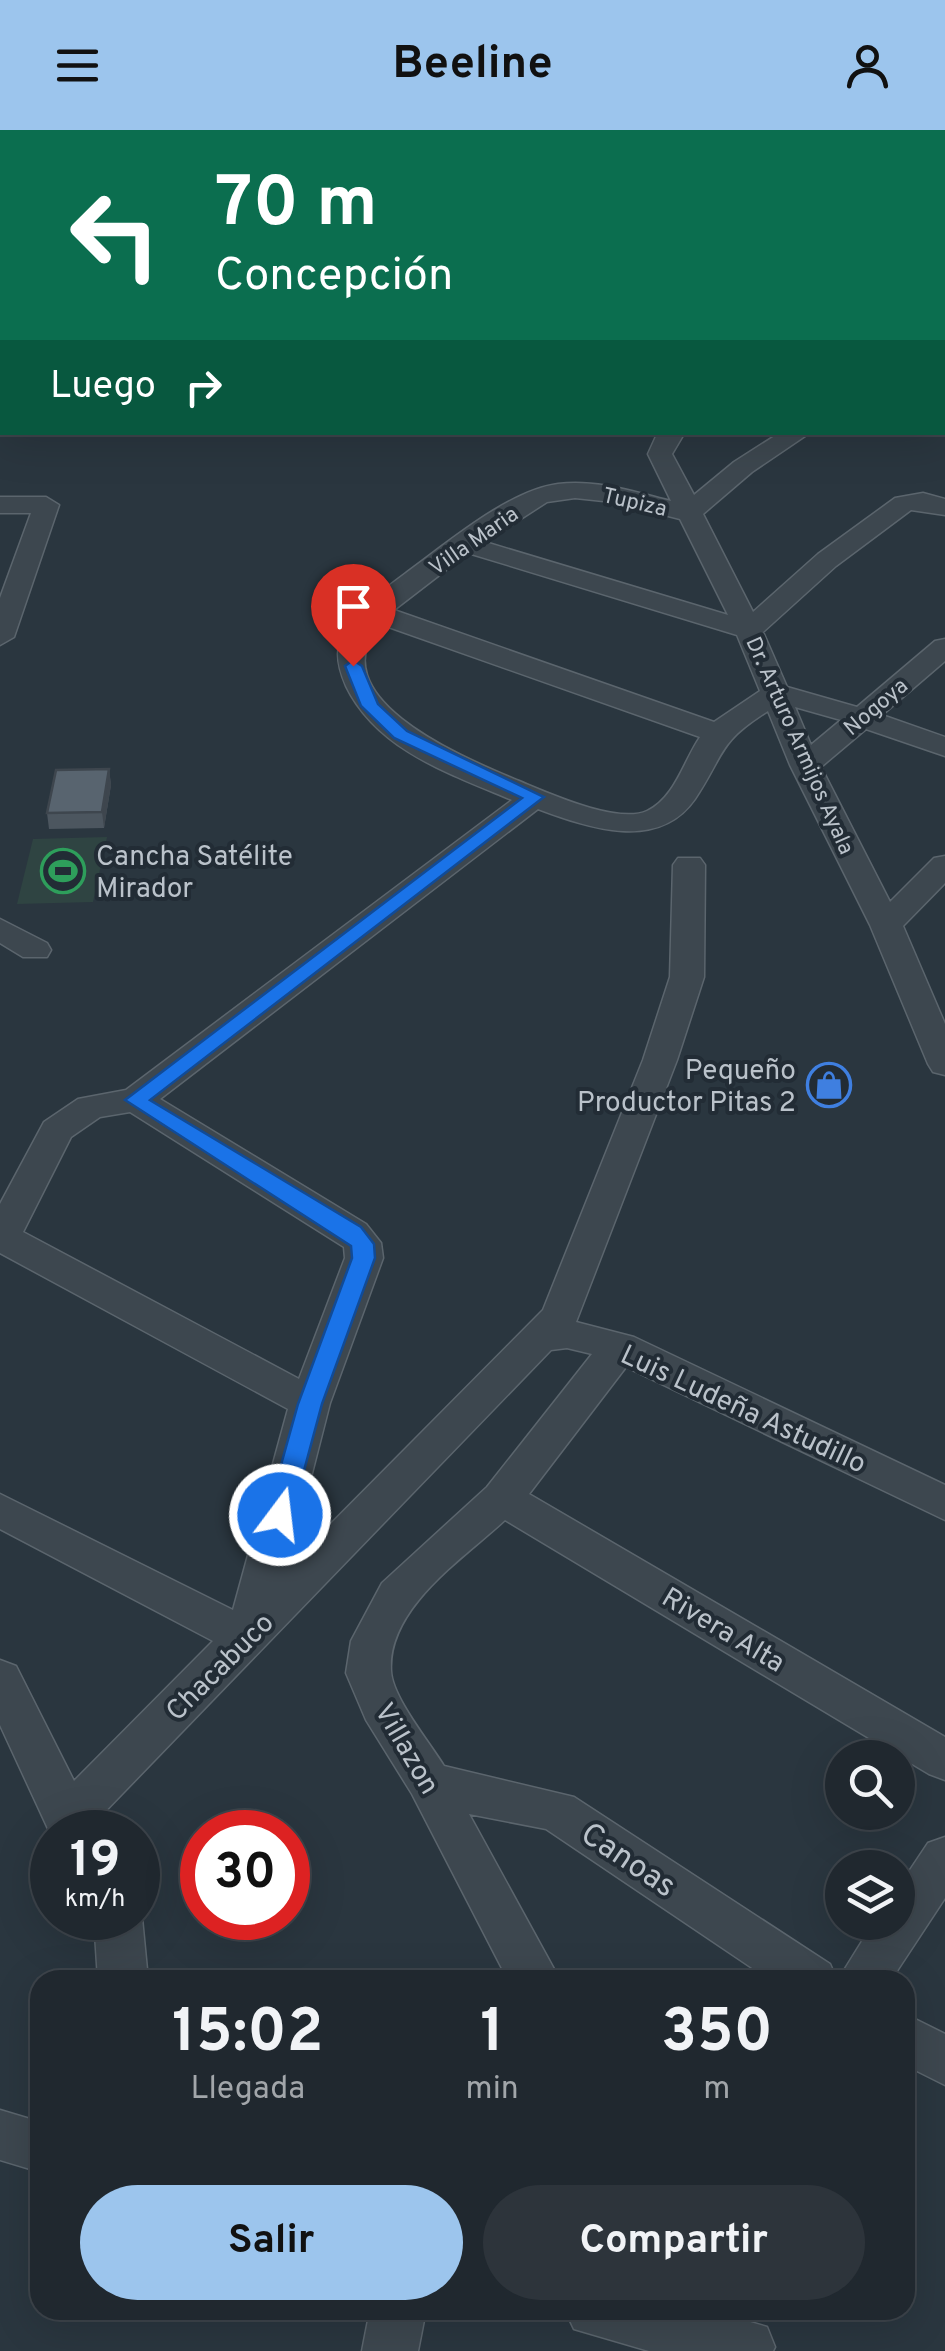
<!DOCTYPE html>
<html lang="es">
<meta charset="utf-8">
<style>
:root{--surface:#20282f;--page:#2d343b;--text:#f1f3f6;--muted:#a2a6aa;--line:#3d444b;--accent:#9cc5ed}
body{margin:0;font-family:Overpass,sans-serif;background:var(--page);color:var(--text);height:100vh;display:flex;flex-direction:column;font-size:38px;white-space:nowrap}
*{box-sizing:border-box;margin:0}
p{font-size:32px;color:var(--muted)}
.icon{flex:none;width:55px;height:55px;fill:none;stroke:currentColor;stroke-width:2;stroke-linecap:round;stroke-linejoin:round}
.map{position:relative;flex:1;overflow:hidden}
.sheet{position:absolute;left:30px;top:1840px;width:885px;height:350px;display:flex;flex-direction:column;background:var(--surface);border-radius:30px;box-shadow:0 10px 40px #0002,0 0 0 2px var(--line)}
.sheet>*{flex:none}
.top-card{position:absolute;left:0px;top:0px;width:945px;height:305px;box-shadow:0 10px 40px #0002,0 0 0 2px var(--line);background:#0b6e4f;color:#fff;overflow:hidden}
.buttons{position:absolute;left:825px;top:1610px;display:grid;gap:20px}
.buttons a{display:grid;place-items:center;width:90px;height:90px;border-radius:50%;background:var(--surface);box-shadow:0 10px 40px #0002,0 0 0 2px var(--line);font-size:50px}
.speed{position:absolute;left:30px;top:1680px;display:flex;gap:20px;font-size:50px;font-weight:700;text-align:center}
.speed>*{display:grid;place-content:center;width:130px;height:130px;border-radius:50%;background:var(--surface);box-shadow:0 10px 40px #0002,0 0 0 2px var(--line);line-height:1}
.speed small{font-size:25px;font-weight:400}
.speed .limit{border:15px solid #d22;background:#fff;color:#111}
.pin{position:absolute;display:grid;place-items:center;width:85px;height:85px;color:#fff;margin:-102px -42px;border-radius:50% 50% 50% 0;rotate:-45deg;box-shadow:0 0 10px #0007}
.pin .icon{rotate:45deg}
.me{position:absolute;width:110px;margin:-55px;rotate:15deg;stroke-linejoin:round;filter:drop-shadow(0 0 8px #0008)}
.turn{display:flex;align-items:center;gap:35px;height:210px;padding:0 50px;font-size:45px}
.turn .icon{width:130px;height:130px;stroke-width:2.5}
.turn b{display:block;font-size:70px;line-height:85px}
.then{display:flex;align-items:center;height:95px;padding:0 50px;background:#0003;gap:20px;font-size:38px}
.eta{display:flex;justify-content:space-evenly;align-items:center;height:170px;text-align:center}
.eta b{font-size:60px;font-weight:700;line-height:70px}
.primary-button{display:flex;gap:20px;margin-top:auto;padding:20px 50px}
.primary-button a{flex:1;height:115px;border-radius:60px;background:var(--accent);color:#111;font-size:40px;font-weight:700;line-height:115px;text-align:center}
.primary-button a+a{background:var(--page);color:var(--text)}
header{display:flex;justify-content:space-between;align-items:center;height:130px;padding:0 50px;background:var(--accent);color:#111;font-size:45px;font-weight:700}
.map>svg:first-child{display:block}
.green{fill:#2f4442}
.lines{fill:none;stroke-linecap:round;stroke-linejoin:round}
.street-casing{stroke:#5b656d;stroke-width:3}
.street{fill:#3d474f;fill-rule:evenodd}
.wall{fill:#4c565f}
.shaded-wall{fill:#3e464e}
.building{fill:#58646f;stroke:#3e464e;stroke-width:2.5}
.route{fill:#1a73e8;stroke:#114b97;stroke-width:2.5}
.labels{text-anchor:middle;stroke-width:8;stroke-linejoin:round;paint-order:stroke}
.far-street-label{font-size:22px;fill:#bac2ca;stroke:#222c35}
.poi-label{font-size:28px;fill:#bac2ca;stroke:#222c35;text-anchor:start}
.street-label{font-size:28px;fill:#bac2ca;stroke:#222c35}
.near-street-label{font-size:32px;fill:#bac2ca;stroke:#222c35}
</style>
<header><svg class="icon" aria-label="menu" viewBox="0 0 24 24"><path d="M4 6h16M4 12h16M4 18h16"/></svg>Beeline<svg class="icon" aria-label="person" viewBox="0 0 24 24"><circle cx="12" cy="8" r="4"/><path d="M4 21q1-7 8-7t8 7"/></svg></header>
<div class="map">
<svg width="945" height="2221" viewBox="0 0 945 2221">
<rect width="100%" height="100%" fill="#2a363f"/>
<polygon class="green" points="107,707 93,772 17,774 33,709"/>
<g class="lines">
<defs>
<g id="street">
<polygon points="780,0 806,0 808,2 782,2"/>
<polygon points="942,42 945,43 945,55 942,54"/>
<polygon points="0,61 2,62 2,74 0,74"/>
<polygon points="942,197 945,198 945,212 942,211"/>
<polygon points="945,226 945,240 942,241 942,227"/>
<path d="M 658,302 L 685,302 L 672,324 L 694,365 L 734,332 L 781,302 L 811,302 L 752,342 L 703,384 L 753,482 L 818,424 L 895,368 L 923,363 L 945,369 L 945,385 L 911,380 L 836,436 L 763,502 L 787,557 L 857,577 L 935,511 L 945,509 L 945,531 L 882,585 L 945,607 L 945,626 L 866,599 L 821,637 L 890,772 L 934,728 L 945,726 L 945,753 L 903,796 L 945,894 L 945,945 L 933,942 L 928,934 L 870,795 L 790,635 L 768,581 C 717,613 725,624 695,669 C 658,722 589,698 538,679 L 160,969 L 366,1094 L 381,1113 L 383,1128 L 330,1273 L 288,1437 L 543,1180 L 643,930 L 670,847 L 673,735 L 678,728 L 700,728 L 705,735 L 704,847 L 677,930 L 576,1192 L 634,1207 L 945,1355 L 945,1390 L 626,1237 L 529,1364 L 945,1607 L 945,1650 L 929,1644 L 505,1390 C 464,1428 387,1478 391,1541 C 392,1567 430,1613 444,1636 L 574,1667 L 830,1834 L 837,1850 L 770,1850 L 546,1699 L 469,1684 L 560,1850 L 508,1850 L 412,1664 L 366,1590 L 346,1543 L 351,1511 L 382,1453 L 487,1357 L 592,1224 L 567,1218 L 551,1220 L 94,1693 L 98,1702 L 50,1703 L 0,1595 L 0,1530 L 16,1536 L 74,1651 L 213,1511 L 0,1399 L 0,1364 L 233,1480 L 288,1279 L 0,1123 L 0,1074 L 44,992 L 78,969 L 126,960 L 512,670 C 450,644 377,620 346,556 C 340,542 335,526 340,512 C 354,479 386,458 414,437 C 452,409 511,360 558,354 C 596,349 635,362 671,371 L 648,324 ZM 575,368 L 613,372 L 680,389 L 728,485 L 485,412 L 547,372 ZM 468,423 L 737,505 L 760,561 L 714,592 L 394,480 ZM 380,494 L 700,607 C 684,630 675,668 647,681 C 616,695 544,661 514,649 C 465,628 317,568 380,494 ZM 795,577 L 841,590 L 811,615 ZM 130,982 L 344,1117 L 345,1128 L 299,1249 L 23,1102 L 71,1007 L 100,987 Z"/>
<polygon points="0,367 46,367 59,375 14,507 0,515 0,468 31,383 0,383"/>
<polygon points="0,789 47,813 51,820 47,827 23,827 0,813"/>
<polygon points="945,1707 945,1768 891,1850 838,1850 874,1792 898,1792 898,1758 928,1713"/>
<polygon points="138,1778 142,1788 148,1850 98,1850 94,1788 138,1788"/>
<polygon points="905,1884 945,1904 945,1955 905,1935"/>
<polygon points="0,1980 40,1992 40,2042 0,2030"/>
<polygon points="370,2180 426,2180 418,2221 362,2221"/>
<polygon points="565,2180 709,2180 767,2197 775,2217 773,2221 649,2221 574,2199"/>
</g>
</defs>
<use href="#street" class="street-casing"/>
<use href="#street" class="street"/>
</g>
<polygon class="wall" points="109,639 111,655 104,698 49,699 47,683"/>
<polygon class="shaded-wall" points="109,639 111,655 104,698 102,682"/>
<polygon class="building" points="109,639 102,682 47,683 56,640"/>
<polygon class="route" points="353,530 362,536 378,574 407,601 544,667 150,970 361,1097 374,1114 375,1128 322,1274 292,1385 289,1392 271,1392 267,1385 298,1274 352,1128 351,1116 125,970 522,668 394,608 361,576 345,536"/>
<defs>
<symbol id="stadium-ring" viewBox="-11 -11 22 22"><circle r="9.5" fill="#222c35" stroke="#2e9e5b" stroke-width="1.5"/><path d="M0-5a6.5 5 0 1 0 0 10a6.5 5 0 1 0 0-10ZM-3.5-1.8h7v3.6h-7Z" fill="#2e9e5b"/></symbol>
<symbol id="shop-ring" viewBox="-11 -11 22 22"><circle r="9.5" fill="#222c35" stroke="#3f7fe0" stroke-width="1.5"/><path d="M-5-2.5h2.3a2.7 3.5 0 0 1 5.4 0H5L5.5 6h-11ZM-1.5-2.5h3a1.5 2.3 0 0 0-3 0Z" fill="#3f7fe0"/></symbol>
</defs>
<g fill-rule="evenodd">
<use href="#stadium-ring" x="38" y="716" width="50" height="50"/>
<use href="#shop-ring" x="804" y="930" width="50" height="50"/>
</g>
<g class="labels">
<g class="far-street-label">
<text transform="translate(635 371) rotate(13)" y="8">Tupiza</text>
<text transform="translate(473 410) rotate(-35)" y="8">Villa Maria</text>
<text transform="translate(875 576) rotate(-40)" y="8">Nogoya</text>
<text transform="translate(801 615) rotate(66)" y="8">Dr. Arturo Armijos Ayala</text>
</g>
<g class="poi-label">
<text x="96" y="735">Cancha Satélite<tspan x="96" dy="32">Mirador</tspan></text>
<text x="796" y="949" text-anchor="end">Pequeño<tspan x="796" dy="32">Productor Pitas 2</tspan></text>
</g>
<g class="street-label">
<text transform="translate(744 1278) rotate(25)" y="10">Luis Ludeña Astudillo</text>
<text transform="translate(724 1499) rotate(31)" y="10">Rivera Alta</text>
<text transform="translate(219 1536) rotate(-45)" y="10">Chacabuco</text>
<text transform="translate(408 1618) rotate(60)" y="10">Villazon</text>
</g>
<g class="near-street-label">
<text transform="translate(629 1729) rotate(34)" y="11">Canoas</text>
</g>
</g>
</svg>
<div class="buttons">
<a><svg class="icon" aria-label="search" viewBox="0 0 24 24"><circle cx="10" cy="10" r="6"/><path d="M15 15l6 6"/></svg></a>
<a><svg class="icon" aria-label="layers" viewBox="0 0 24 24"><path d="M12 4l9 5-9 5-9-5zM3 14l9 5 9-5"/></svg></a>
</div>
<div class="speed"><div>19<small>km/h</small></div><div class="limit">30</div></div>
<div class="pin" style="left:353px;top:536px;background:#d93025"><svg class="icon" aria-label="arrive" viewBox="0 0 24 24"><path d="M6 21V4h12l-3 4 3 4H6"/></svg></div>
<svg class="me" style="left:280px;top:1385px" viewBox="-20 -20 40 40"><circle r="17" fill="#1a73e8" stroke="#fff" stroke-width="3"/><path d="M0-11L8 9 0 5-8 9z" fill="#fff"/></svg>
<div class="top-card">
<div class="turn"><svg class="icon" aria-label="left" viewBox="0 0 24 24"><path d="M17 20v-9H6M10 6l-5 5 5 5"/></svg><div><b>70 m</b>Concepción</div></div>
<div class="then">Luego<svg class="icon" aria-label="right" viewBox="0 0 24 24"><path d="M7 20v-9h11M14 6l5 5-5 5"/></svg></div>
</div>
<section class="sheet">
<div class="eta">
<div><b>15:02</b><p>Llegada</p></div>
<div><b>1</b><p>min</p></div>
<div><b>350</b><p>m</p></div>
</div>
<div class="primary-button"><a>Salir</a><a>Compartir</a></div>
</section>
</div>
